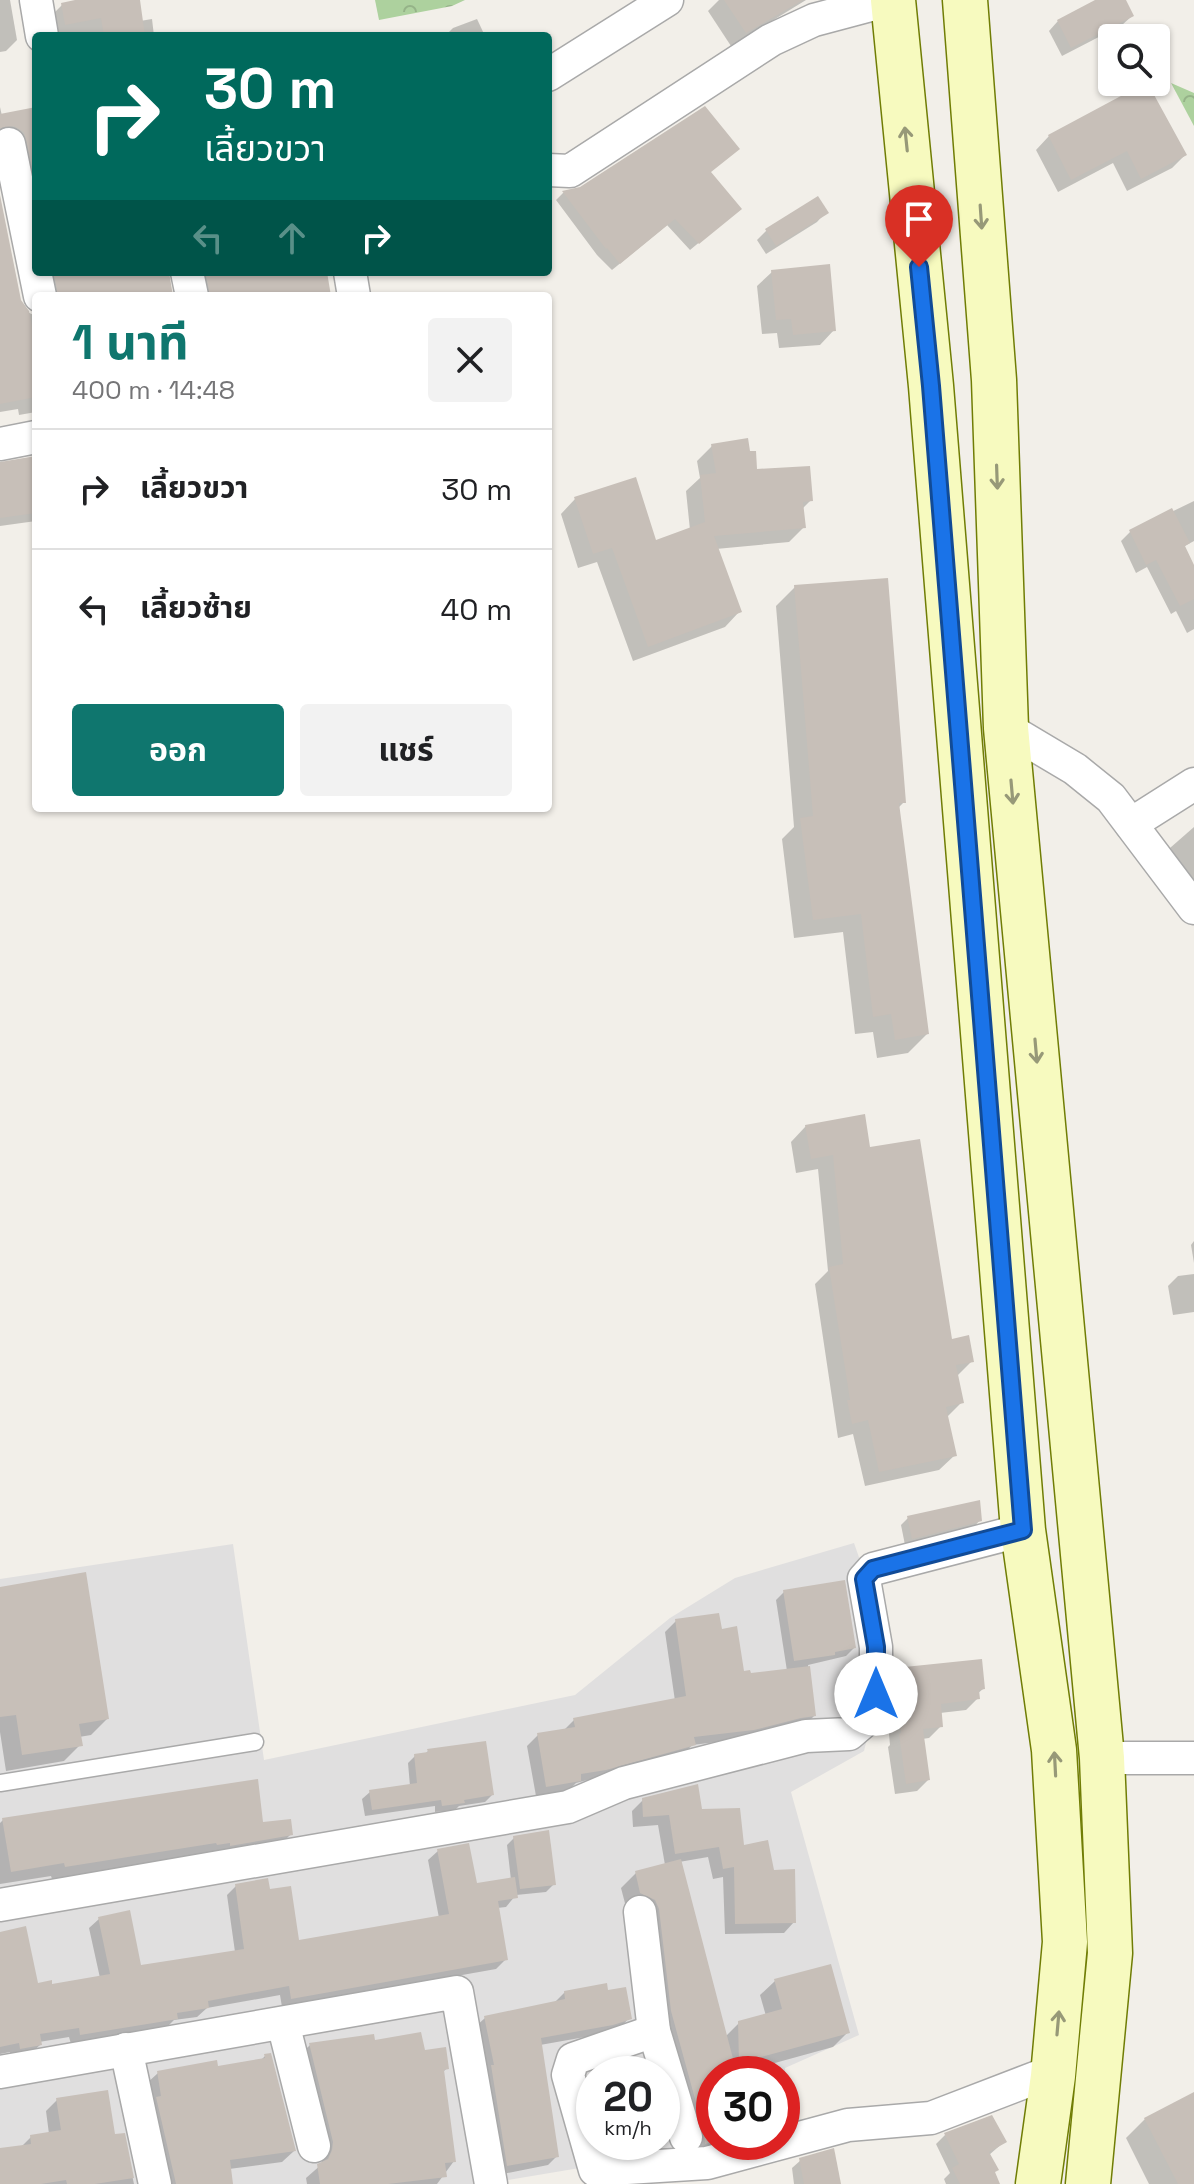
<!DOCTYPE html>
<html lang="th">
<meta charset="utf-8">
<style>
:root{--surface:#fff;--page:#f2f2f2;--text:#202124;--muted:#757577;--line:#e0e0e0;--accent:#0f766e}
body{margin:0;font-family:"Space Grotesk","Noto Sans Thai",sans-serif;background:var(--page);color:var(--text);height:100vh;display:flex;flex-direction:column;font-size:30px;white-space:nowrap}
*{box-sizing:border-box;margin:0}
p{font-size:26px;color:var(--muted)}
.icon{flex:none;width:44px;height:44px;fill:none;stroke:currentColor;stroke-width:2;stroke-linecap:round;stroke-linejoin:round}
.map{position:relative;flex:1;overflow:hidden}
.side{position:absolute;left:32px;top:292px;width:520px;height:520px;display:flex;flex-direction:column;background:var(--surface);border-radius:8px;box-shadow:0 2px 6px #0004}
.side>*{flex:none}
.banner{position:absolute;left:32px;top:32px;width:520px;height:244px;border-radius:8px;box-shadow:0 2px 6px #0004;background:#00695c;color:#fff;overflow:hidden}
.fabs{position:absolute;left:1098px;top:24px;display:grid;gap:16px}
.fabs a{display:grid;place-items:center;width:72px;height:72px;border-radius:8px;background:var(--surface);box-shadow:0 2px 6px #0004;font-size:40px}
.speed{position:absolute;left:576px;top:2056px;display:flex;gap:16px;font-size:40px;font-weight:700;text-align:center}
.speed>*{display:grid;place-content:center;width:104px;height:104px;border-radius:50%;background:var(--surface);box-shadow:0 2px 6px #0004;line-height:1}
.speed small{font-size:20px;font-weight:400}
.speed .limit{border:12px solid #d22;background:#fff;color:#111}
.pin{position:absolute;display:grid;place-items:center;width:68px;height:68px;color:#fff;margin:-82px -34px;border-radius:50% 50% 50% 0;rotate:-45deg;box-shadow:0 0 8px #0007}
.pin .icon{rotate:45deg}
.me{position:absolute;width:88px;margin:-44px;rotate:0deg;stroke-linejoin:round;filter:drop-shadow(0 0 6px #0008)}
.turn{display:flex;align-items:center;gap:28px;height:168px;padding:0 40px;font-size:36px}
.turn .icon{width:104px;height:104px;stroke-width:2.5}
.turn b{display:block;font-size:56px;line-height:68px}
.lanes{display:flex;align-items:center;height:76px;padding:0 40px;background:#0003;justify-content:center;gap:40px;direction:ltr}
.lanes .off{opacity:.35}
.round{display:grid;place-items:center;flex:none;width:84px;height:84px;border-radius:8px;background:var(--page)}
.headline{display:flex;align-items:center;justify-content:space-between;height:136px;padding:0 40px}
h1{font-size:48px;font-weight:700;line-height:60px;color:var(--accent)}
.cta{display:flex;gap:16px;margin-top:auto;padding:16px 40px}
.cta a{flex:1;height:92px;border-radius:8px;background:var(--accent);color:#fff;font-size:32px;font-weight:700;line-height:92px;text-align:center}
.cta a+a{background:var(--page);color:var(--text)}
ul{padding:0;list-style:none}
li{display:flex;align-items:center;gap:24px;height:120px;padding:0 40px;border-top:2px solid var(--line)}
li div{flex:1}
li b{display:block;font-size:30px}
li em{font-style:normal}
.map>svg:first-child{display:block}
.residential{fill:#e0dfdf;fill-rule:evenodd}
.forest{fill:url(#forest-crowns)}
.shadow{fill:#0003}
.building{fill:#c7bfb8}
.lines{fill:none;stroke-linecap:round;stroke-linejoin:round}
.service-casing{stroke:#a9a9a9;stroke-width:19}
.minor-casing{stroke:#a9a9a9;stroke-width:35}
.secondary-casing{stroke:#707d05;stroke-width:47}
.service{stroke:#fff;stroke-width:16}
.minor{stroke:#fff;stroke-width:32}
.secondary{stroke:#f7fabf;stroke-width:44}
.oneway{stroke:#979978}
.route-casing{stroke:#114b97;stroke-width:20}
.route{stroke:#1a73e8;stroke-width:14}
</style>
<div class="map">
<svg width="1194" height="2184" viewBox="0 0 1194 2184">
<defs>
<pattern id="forest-crowns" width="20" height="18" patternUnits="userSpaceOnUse" patternTransform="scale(2)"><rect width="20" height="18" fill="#add19e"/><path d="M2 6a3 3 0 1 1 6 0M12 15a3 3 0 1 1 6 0" fill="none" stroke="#95b388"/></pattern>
</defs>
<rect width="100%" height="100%" fill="#f2efe9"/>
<path class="residential" d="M 854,1543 L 890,1646 L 864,1751 L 791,1792 L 859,2035 L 785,2068 L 784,2134 L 782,2134 L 782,2074 L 714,2074 L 714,2142 L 735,2142 L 484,2184 L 0,2184 L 0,1579 L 233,1544 L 264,1760 L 575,1695 L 670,1618 L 735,1578 ZM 594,2074 L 662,2074 L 662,2142 L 594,2142 Z"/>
<g class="forest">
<polygon points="375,0 465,0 452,6 379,20"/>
<polygon points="1171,83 1194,93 1194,126"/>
</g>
<g class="shadow">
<polygon points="0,0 10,0 17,40 6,51 0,52"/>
<polygon points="81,0 137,0 140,21 152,19 154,36 55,36 51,16 62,5"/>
<polygon points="719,0 806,0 731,46 708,11"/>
<polygon points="1099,0 1123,0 1132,16 1122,25 1062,56 1049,31 1058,21"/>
<polygon points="477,19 485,36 445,36 453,28"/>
<polygon points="0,107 2,116 36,109 36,243 0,136"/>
<polygon points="1049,136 1185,155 1172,168 1127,191 1113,163 1058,192 1036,150"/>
<polygon points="709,173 731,216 690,250 667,225 612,270 597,255 556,200 563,193 581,189"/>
<polygon points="817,199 826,212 817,222 766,254 757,240 766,231"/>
<polygon points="0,205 19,300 25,311 36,316 36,412 19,415 18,409 0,412"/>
<polygon points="42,272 167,272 171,296 47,296"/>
<polygon points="191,272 323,272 328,296 198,296"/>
<polygon points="772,272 834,330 820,345 779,348 777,333 762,334 757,286"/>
<polygon points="712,446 811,500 802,509 804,527 789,542 716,549 739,612 725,627 633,661 597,562 578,568 561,514 575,499 655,543 690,530 686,491 700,478 697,461"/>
<polygon points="36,458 36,521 0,526 0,465"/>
<polygon points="1194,501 1194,541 1183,547 1194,569 1194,629 1187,633 1176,611 1171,614 1147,567 1136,573 1121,541 1130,532"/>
<polygon points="795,587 904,802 898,808 927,1034 908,1053 877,1058 873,1032 855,1034 843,932 794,938 782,839 794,827 776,606"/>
<polygon points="1194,827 1194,882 1170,848"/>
<polygon points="806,1126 869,1149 950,1341 972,1361 956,1377 962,1402 946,1418 955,1455 939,1470 865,1486 853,1434 838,1438 815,1284 828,1271 818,1169 796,1173 791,1142"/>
<polygon points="1194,1241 1194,1263 1191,1245"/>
<polygon points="1194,1274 1194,1312 1173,1315 1168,1286 1178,1276"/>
<polygon points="908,1518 980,1520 973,1528 905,1545 901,1525"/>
<polygon points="0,1588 107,1719 91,1735 79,1737 80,1745 64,1761 6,1771 0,1732"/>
<polygon points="784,1592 854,1648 846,1656 808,1665 814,1716 804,1726 742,1739 692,1745 683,1755 576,1783 568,1791 536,1796 527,1746 538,1735 563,1731 574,1720 675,1701 665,1632 676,1621 720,1631 742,1673 749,1675 787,1671 776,1600"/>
<polygon points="896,1670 983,1689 977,1694 978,1698 966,1710 940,1713 941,1726 929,1738 922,1739 928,1780 917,1791 895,1794 888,1747 890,1745 884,1682"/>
<polygon points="428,1751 492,1795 485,1802 459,1806 455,1810 435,1812 435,1806 365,1816 362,1799 370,1792 410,1786 408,1763 415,1756 424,1755"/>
<polygon points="643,1800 700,1811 772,1872 794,1922 784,1933 725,1934 723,1877 713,1879 708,1857 679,1862 725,2037 739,2023 766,2016 760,1995 775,1981 848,2032 833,2047 735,2074 714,2074 714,2142 724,2142 690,2151 621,1888 636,1873 665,1865 658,1825 633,1827 632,1811"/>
<polygon points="3,1820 262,1824 291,1834 277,1848 203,1855 52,1879 51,1876 0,1884 0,1823"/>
<polygon points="514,1838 554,1884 546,1892 516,1895 506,1907 497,1908 506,1959 496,1969 282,2007 280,1995 207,2008 197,2017 174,2020 166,2028 71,2044 69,2037 39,2042 40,2045 30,2054 11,2058 10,2052 0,2054 0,1934 36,1985 51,1986 100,1978 89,1928 99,1919 140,1967 235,1952 227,1895 236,1886 268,1891 297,1942 439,1918 428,1860 438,1851 475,1885 511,1880 507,1845"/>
<polygon points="565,1992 606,1992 629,2018 620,2028 602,2034 540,2045 557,2156 548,2165 498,2175 475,2027 485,2018 555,2002"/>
<polygon points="373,2042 423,2052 447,2068 442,2073 454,2161 437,2184 307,2184 306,2178 322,2164 322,2155 299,2056 310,2045"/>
<polygon points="265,2056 294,2151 282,2162 229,2169 231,2184 161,2184 146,2084 158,2073 216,2069 260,2061"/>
<polygon points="1194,2094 1194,2184 1149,2184 1126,2138 1145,2119"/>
<polygon points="57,2100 113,2136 123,2135 134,2184 0,2184 0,2151 20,2148 31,2137 49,2134 46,2111"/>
<polygon points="945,2135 1004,2142 989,2155 997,2184 946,2184 944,2179 950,2173 936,2144"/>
<polygon points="801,2160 839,2184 794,2184 792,2168"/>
</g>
<g class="building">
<polygon points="75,0 140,0 145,36 104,36 101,18 65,25 61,3"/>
<polygon points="724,0 803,0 746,33"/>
<polygon points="1095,0 1126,0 1134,16 1071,48 1057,20"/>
<polygon points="1147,82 1187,155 1141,179 1127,151 1071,180 1048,135"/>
<polygon points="705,106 740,149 711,172 742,209 699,244 675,219 620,264 607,248 606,249 562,191 580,187"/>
<polygon points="36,107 36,181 24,132 14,126 0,128 0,114"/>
<polygon points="0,195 21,300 29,311 36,347 36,397 0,404"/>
<polygon points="818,196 829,213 776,246 765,229"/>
<polygon points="830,264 836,331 793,335 791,319 776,320 771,270"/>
<polygon points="54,272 169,272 173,296 58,296"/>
<polygon points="206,272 327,272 331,296 210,296"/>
<polygon points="748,438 750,451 756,451 757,469 810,466 813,501 803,502 806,528 714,536 742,612 648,647 612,548 593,554 574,497 636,477 656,540 705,522 700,475 716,473 711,444"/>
<polygon points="36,456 36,513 0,518 0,462"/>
<polygon points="1172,508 1190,543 1185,546 1194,565 1194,599 1180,606 1156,560 1146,565 1129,530"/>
<polygon points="888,578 906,803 899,803 929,1034 895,1040 891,1014 873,1017 861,914 813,920 800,818 813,816 794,585"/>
<polygon points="865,1114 870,1147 920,1139 952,1339 969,1335 974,1362 956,1365 964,1403 946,1407 957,1456 879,1472 868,1420 852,1424 847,1400 850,1400 829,1267 843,1264 833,1155 811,1159 805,1125"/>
<polygon points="980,1500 982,1521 912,1539 907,1516"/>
<polygon points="86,1572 109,1719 79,1724 83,1746 22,1755 16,1715 0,1717 0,1587"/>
<polygon points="845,1580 856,1648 835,1652 835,1655 794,1661 783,1590"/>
<polygon points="719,1613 722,1629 737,1626 744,1671 750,1670 751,1673 810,1666 816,1716 801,1718 754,1730 694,1737 696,1745 606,1770 581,1774 581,1781 546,1787 537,1733 575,1727 573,1718 686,1696 675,1619"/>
<polygon points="982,1659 985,1689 979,1690 980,1699 941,1704 943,1727 923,1729 930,1780 906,1784 899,1734 901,1733 895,1668"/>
<polygon points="486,1741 494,1795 464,1800 465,1803 442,1806 441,1800 372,1810 369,1790 417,1783 414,1754 428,1752 427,1749"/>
<polygon points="258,1779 263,1822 291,1819 293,1835 230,1846 230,1843 217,1845 216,1843 65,1867 64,1863 11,1872 2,1818"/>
<polygon points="698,1784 702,1809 740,1808 744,1845 768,1840 774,1870 795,1869 796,1923 735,1924 734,1867 723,1869 719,1847 675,1854 669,1815 643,1817 642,1798"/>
<polygon points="549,1830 556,1885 520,1889 513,1836"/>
<polygon points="469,1843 477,1883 515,1877 518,1898 498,1901 508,1960 291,1999 289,1986 208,2001 209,2008 177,2013 178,2019 80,2035 79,2028 40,2034 42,2045 20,2049 19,2043 0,2047 0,1932 26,1926 38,1983 52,1980 52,1984 110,1974 98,1917 130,1910 141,1965 244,1949 235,1884 268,1878 270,1889 291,1886 299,1940 449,1914 437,1849"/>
<polygon points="681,1859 737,2074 714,2074 714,2141 705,2144 704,2132 671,2011 659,1909 655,1900 640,1893 635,1871"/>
<polygon points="831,1964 850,2033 739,2063 738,2021 782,2009 774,1979"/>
<polygon points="607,1983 608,1990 626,1987 632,2019 613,2025 541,2038 559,2157 507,2166 491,2065 494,2065 484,2016 565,1999 564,1991"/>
<polygon points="421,2032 425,2050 446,2047 449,2069 444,2070 456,2162 445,2163 447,2177 388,2184 320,2184 317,2164 328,2159 332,2150 333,2142 309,2043 374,2034 375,2040"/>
<polygon points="271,2053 296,2151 230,2160 233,2184 176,2184 156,2097 161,2096 157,2071 217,2060 218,2066 265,2058 264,2054"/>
<polygon points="108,2090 115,2134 125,2133 134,2178 95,2184 67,2184 66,2180 41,2184 0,2184 0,2148 31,2144 30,2135 61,2130 56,2098"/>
<polygon points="1194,2092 1194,2184 1178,2184 1144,2118"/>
<polygon points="992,2115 1007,2142 989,2152 999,2170 995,2172 1000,2184 960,2184 952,2168 959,2164 944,2133"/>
<polygon points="834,2148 841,2184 804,2184 799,2158"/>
</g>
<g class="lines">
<defs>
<polyline id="service" points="0,1783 255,1742"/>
<g id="minor">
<polyline points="36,0 42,36"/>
<polyline points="548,75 667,0"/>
<polyline points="9,144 40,296"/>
<polyline points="548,170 570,171 771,40 814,20 889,0"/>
<polyline points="187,272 192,296"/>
<polyline points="350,272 354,296"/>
<polyline points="0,444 36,437"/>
<polyline points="1006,728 1075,769 1111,798 1194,908"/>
<polyline points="1131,824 1194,784"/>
<polyline points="1102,1758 1194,1758"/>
<polyline points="0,1905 568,1807 624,1783 806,1736 849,1734 863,1722 876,1694 876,1647 864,1579 873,1569 1023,1530"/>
<polyline points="640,1912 654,2031 686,2137"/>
<polyline points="283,2023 314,2146"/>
<polyline points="654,2031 573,2059 568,2075 595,2170 707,2163 848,2125 931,2118 1043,2075 1053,2076"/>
<polyline points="126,2049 155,2184"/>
<polyline points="0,2072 457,1992 491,2184"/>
</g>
<g id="secondary">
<polyline points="893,0 931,386 1023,1530 1054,1750 1065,1942 1053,2076 1038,2184"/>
<polyline points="965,0 994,380 1006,728 1102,1758 1110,1953 1088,2184"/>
</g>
</defs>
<use href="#service" class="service-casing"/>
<use href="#minor" class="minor-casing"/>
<use href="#secondary" class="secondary-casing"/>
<use href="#service" class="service"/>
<use href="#minor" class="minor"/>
<use href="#secondary" class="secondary"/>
</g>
<defs><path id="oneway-shaft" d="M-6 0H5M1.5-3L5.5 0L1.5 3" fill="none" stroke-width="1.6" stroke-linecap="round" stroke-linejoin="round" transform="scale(2)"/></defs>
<g class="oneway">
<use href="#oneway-shaft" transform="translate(906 139) rotate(-96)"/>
<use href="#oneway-shaft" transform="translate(981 217) rotate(86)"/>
<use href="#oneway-shaft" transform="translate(997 477) rotate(88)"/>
<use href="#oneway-shaft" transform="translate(1012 792) rotate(85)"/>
<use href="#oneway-shaft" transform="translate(1036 1051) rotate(85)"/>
<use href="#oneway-shaft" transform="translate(1055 1764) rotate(-93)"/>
<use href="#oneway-shaft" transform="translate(1058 2023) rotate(-85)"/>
</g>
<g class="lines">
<defs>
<polyline id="route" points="876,1694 876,1647 864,1579 873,1569 1023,1530 931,386 919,267"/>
</defs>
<use href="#route" class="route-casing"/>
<use href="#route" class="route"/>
</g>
</svg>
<div class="fabs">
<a><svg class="icon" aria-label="search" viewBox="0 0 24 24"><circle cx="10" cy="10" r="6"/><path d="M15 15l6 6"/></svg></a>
</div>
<div class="speed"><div>20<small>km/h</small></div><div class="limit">30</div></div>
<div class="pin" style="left:919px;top:267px;background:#d93025"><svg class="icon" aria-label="arrive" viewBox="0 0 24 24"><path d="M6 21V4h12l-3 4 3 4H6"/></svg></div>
<svg class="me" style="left:876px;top:1694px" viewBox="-20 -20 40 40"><circle r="19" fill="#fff"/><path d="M0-13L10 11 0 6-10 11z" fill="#1a73e8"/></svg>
<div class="banner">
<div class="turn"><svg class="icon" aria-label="right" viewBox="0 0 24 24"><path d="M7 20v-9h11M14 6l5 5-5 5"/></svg><div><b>30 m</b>เลี้ยวขวา</div></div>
<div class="lanes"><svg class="icon off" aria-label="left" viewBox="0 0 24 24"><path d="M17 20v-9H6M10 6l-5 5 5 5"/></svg><svg class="icon off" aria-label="ahead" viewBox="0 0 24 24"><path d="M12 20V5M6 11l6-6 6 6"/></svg><svg class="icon" aria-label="right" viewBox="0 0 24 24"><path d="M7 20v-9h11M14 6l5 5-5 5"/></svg></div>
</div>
<section class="side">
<div class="headline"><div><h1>1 นาที</h1><p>400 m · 14:48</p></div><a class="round"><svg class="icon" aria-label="close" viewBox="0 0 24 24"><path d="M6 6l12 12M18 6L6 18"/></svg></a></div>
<ul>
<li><svg class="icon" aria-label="right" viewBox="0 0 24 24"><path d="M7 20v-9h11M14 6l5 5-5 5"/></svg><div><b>เลี้ยวขวา</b></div><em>30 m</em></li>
<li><svg class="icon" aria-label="left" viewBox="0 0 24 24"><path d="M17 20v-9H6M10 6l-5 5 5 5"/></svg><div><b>เลี้ยวซ้าย</b></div><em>40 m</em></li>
</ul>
<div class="cta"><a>ออก</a><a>แชร์</a></div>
</section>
</div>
